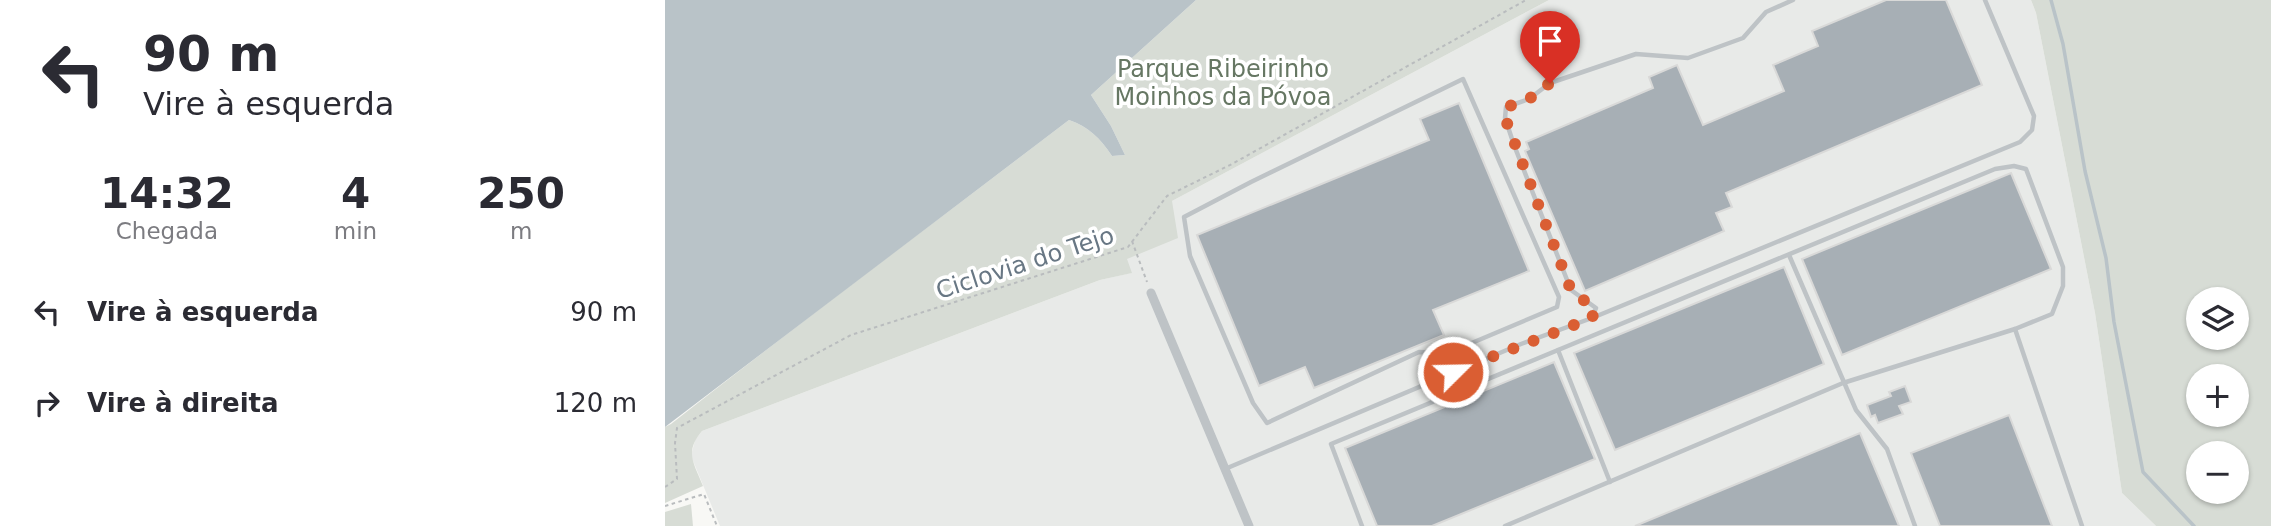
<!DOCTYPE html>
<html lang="pt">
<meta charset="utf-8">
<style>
:root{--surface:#fff;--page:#f2f2f3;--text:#2b2b33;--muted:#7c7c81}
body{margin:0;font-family:"DejaVu Sans",sans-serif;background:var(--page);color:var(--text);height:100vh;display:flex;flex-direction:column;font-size:26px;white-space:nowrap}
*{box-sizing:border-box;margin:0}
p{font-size:23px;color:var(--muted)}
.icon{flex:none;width:38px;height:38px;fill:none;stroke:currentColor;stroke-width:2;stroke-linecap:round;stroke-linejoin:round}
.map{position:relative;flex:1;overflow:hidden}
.panel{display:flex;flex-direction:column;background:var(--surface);width:665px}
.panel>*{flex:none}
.hud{background:#fff;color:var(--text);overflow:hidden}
.buttons{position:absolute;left:1521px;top:287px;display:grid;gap:14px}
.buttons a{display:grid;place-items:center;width:63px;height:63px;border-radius:50%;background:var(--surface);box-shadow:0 2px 5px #0004;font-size:35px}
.pin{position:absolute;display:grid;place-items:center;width:60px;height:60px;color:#fff;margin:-72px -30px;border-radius:50% 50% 50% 0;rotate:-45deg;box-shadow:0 0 7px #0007}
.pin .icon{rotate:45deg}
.me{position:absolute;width:77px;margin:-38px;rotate:67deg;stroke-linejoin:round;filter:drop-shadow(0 0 5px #0008)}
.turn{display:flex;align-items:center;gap:24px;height:147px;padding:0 28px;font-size:32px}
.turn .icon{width:91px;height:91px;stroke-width:2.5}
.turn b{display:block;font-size:49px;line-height:60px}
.eta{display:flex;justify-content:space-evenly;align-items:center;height:119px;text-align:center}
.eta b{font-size:42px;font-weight:600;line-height:49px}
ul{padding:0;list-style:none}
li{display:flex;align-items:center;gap:21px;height:91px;padding:0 28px}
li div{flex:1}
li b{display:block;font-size:26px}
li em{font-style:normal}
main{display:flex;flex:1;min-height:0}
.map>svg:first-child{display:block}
.built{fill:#e8eae8}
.green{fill:#d7dcd5;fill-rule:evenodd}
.water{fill:#b9c3c8}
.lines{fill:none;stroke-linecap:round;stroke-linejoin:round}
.stream{stroke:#b9c3c8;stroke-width:3.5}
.building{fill:#a7afb5;stroke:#d9d9d8;stroke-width:2}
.path{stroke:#b9bcbe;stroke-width:2;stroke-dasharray:3.5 3.5;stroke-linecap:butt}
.lane{stroke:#bec3c6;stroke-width:4.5}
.street{stroke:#bec3c6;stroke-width:9}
.route{stroke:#da5e33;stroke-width:12;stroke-dasharray:0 21.6}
.labels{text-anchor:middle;stroke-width:7;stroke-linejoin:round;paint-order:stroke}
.park-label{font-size:24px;fill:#667763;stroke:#fff}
.street-label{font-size:24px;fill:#687784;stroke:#fff}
</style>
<main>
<section class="panel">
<div class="hud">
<div class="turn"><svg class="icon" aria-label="left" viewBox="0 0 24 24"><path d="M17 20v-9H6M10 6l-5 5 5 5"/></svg><div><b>90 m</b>Vire à esquerda</div></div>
</div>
<div class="eta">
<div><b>14:32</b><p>Chegada</p></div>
<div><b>4</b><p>min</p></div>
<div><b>250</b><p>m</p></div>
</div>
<ul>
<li><svg class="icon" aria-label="left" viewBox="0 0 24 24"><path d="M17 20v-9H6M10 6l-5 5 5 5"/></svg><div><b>Vire à esquerda</b></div><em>90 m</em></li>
<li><svg class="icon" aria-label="right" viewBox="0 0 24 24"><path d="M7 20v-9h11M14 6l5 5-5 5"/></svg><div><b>Vire à direita</b></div><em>120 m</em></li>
</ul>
</section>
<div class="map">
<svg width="1606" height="526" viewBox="0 0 1606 526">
<rect width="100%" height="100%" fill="#f8f8f5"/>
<polygon class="built" points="884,0 1366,0 1371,13 1430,313 1457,493 1491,526 55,526 26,456 30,440 37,431 435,280 466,273 461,260 507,201"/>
<g class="green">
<path d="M 531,0 L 884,0 L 507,201 L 513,238 L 462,259 L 467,273 L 435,280 L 37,431 C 19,452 29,463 38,486 L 0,503 L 0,427 L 6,424 C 137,321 271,221 404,120 C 424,127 435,138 447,156 L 460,155 L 446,126 L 426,95 Z"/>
<path d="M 1366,0 L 1606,0 L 1606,526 L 1491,526 L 1457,493 L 1430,313 L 1371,13 ZM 1572,299 L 1572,338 L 1533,338 L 1533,299 ZM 1572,376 L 1572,415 L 1533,415 L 1533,376 ZM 1533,453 L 1572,453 L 1572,492 L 1533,492 Z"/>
<polygon points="26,504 28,526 0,526 0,512"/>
</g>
<path class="water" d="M 0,0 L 531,0 L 426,95 L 446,126 L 460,155 L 447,156 C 435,138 424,127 404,120 L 0,427 Z"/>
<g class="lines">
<polyline class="stream" points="1386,0 1398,44 1420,171 1441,258 1449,322 1478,472 1529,526"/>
</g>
<g class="building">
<polygon points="1221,0 1281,0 1317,85 1061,193 1067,207 1051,213 1059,231 920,291 860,151 864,149 861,142 988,88 984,77 1012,65 1038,125 1119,91 1108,65 1153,46 1147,31"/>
<polygon points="794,103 864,271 768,310 779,335 649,388 640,367 594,386 532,235 764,140 755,119"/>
<polygon points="1346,173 1386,269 1177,355 1137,259"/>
<polygon points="1119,267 1159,364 950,450 909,353"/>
<polygon points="889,362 930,459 767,526 712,526 680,448"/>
<polygon points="1240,386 1246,402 1234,406 1238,414 1213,423 1210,415 1206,417 1202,405 1226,396 1224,392"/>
<polygon points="1344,415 1387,526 1275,526 1246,453"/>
<polygon points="1195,433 1234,526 970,526"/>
</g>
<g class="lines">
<g class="path">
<polyline points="467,241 482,282"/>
<polyline points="0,487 12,479 10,443 12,428 186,335 463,247 502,196 567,164 861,0"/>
<polyline points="0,506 39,494 52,526"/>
</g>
<g class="lane">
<polyline points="1124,255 1191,410 1222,449 1250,526"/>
<polyline points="927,317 931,308 906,290 849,145 840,118 841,107 864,99 885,83 971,54 1023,58 1078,38 1101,12 1128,0"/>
<polyline points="1350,329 1417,526"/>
<polyline points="893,350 945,482"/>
<polyline points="783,353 754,352 602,423 588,403 525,256 519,217 586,182 798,79 894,297 892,307 783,353 788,372"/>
<polyline points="560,469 856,344 927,318 1355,142 1367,130 1369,116 1320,0"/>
<polyline points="697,526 666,444 1330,169 1349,166 1361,169 1398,267 1398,286 1387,314 1350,329 1178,383 840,526"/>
</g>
<polyline class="street" points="486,293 584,526"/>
</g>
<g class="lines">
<polyline class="route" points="788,372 927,318 930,309 906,290 840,118 842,107 864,99 885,83"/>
</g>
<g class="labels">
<g class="park-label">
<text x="558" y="77">Parque Ribeirinho<tspan x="558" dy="28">Moinhos da Póvoa</tspan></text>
</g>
<g class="street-label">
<text transform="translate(360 263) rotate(-18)" y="8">Ciclovia do Tejo</text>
</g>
</g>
</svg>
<div class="buttons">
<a><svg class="icon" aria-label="layers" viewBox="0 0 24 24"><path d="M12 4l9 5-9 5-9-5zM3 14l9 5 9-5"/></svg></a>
<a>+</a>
<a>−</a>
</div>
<div class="pin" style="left:885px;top:83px;background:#d93025"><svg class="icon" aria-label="arrive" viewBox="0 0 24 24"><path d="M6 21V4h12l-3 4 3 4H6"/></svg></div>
<svg class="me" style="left:788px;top:372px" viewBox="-20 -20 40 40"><circle r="17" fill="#da5e33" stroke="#fff" stroke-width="3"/><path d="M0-11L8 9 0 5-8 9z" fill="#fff"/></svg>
</div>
</main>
